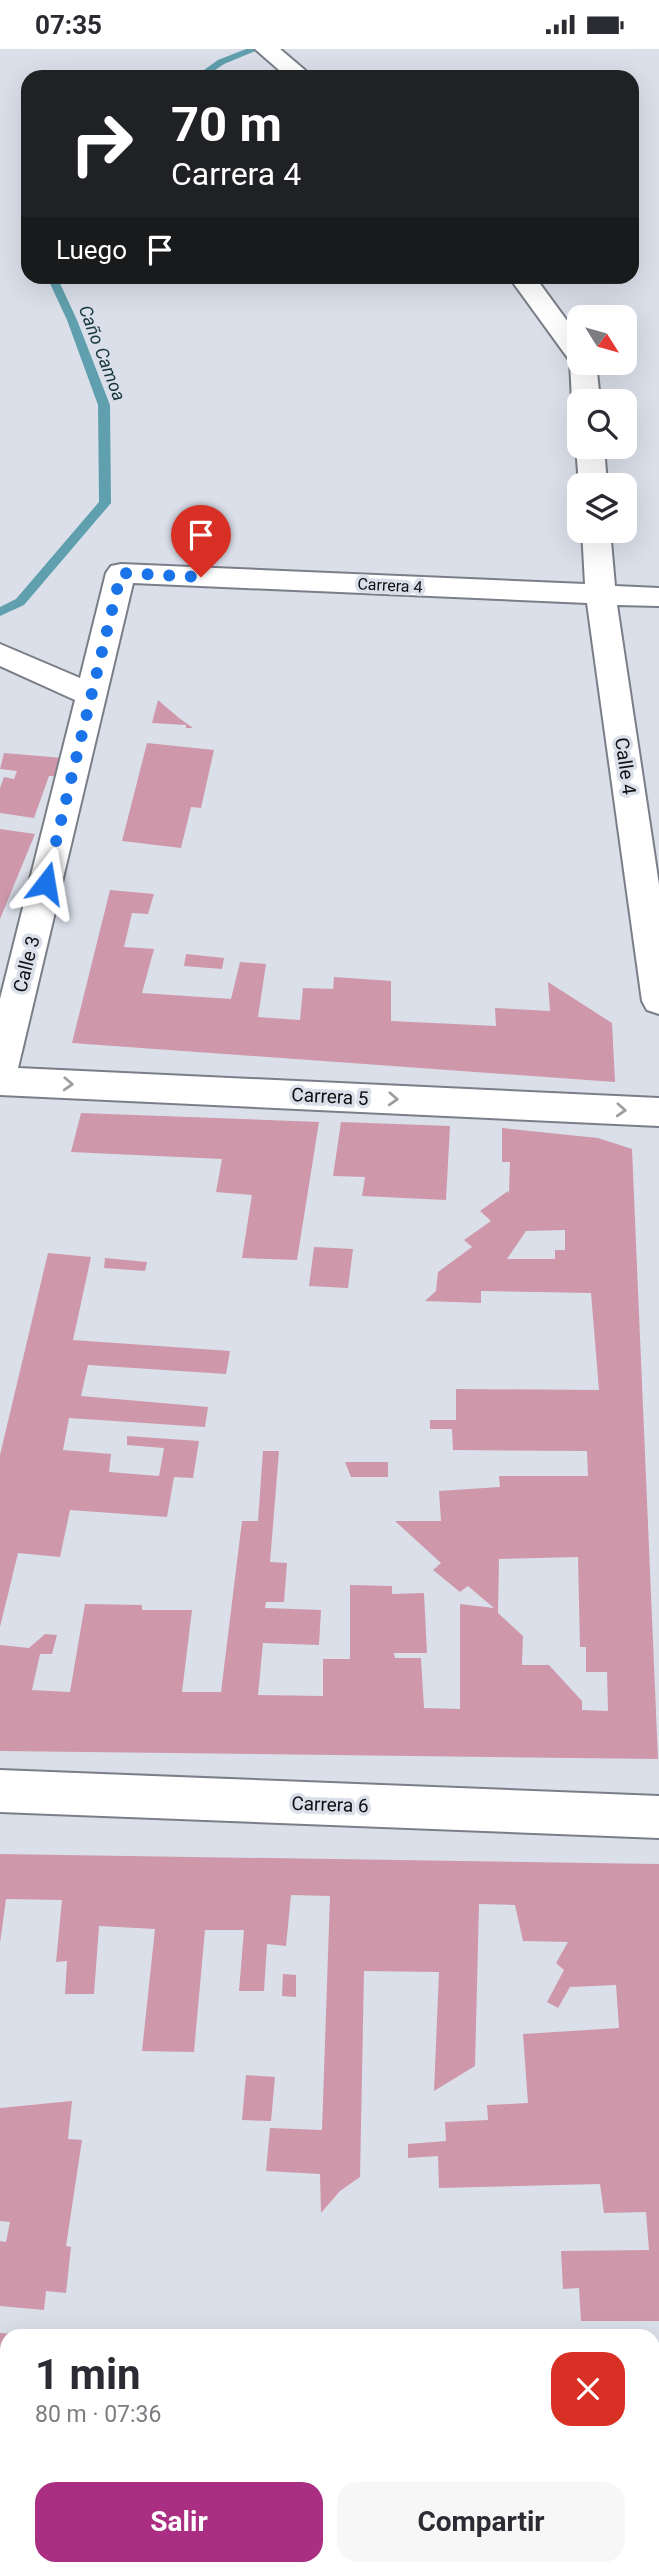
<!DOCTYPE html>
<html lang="es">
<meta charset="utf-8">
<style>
:root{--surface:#fff;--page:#f7f7f7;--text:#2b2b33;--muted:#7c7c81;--accent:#aa2f82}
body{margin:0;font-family:Roboto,sans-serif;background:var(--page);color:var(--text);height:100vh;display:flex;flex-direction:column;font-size:26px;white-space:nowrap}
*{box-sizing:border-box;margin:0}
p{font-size:23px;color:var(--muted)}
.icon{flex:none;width:38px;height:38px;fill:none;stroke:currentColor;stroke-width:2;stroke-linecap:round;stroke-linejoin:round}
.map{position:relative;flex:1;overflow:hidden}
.side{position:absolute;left:0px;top:2280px;width:660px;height:247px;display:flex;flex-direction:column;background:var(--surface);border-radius:21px 21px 0 0;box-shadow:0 7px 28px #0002}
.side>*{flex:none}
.banner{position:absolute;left:21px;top:21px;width:618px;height:214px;border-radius:21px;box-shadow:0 7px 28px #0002;background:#202124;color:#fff;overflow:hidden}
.needle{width:46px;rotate:127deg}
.buttons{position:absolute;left:567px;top:256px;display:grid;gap:14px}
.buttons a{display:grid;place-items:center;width:70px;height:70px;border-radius:14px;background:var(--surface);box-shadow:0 7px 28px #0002;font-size:35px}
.pin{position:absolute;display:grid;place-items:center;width:60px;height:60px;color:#fff;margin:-72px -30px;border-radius:50% 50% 50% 0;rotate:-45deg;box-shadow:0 0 7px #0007}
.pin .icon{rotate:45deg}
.me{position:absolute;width:77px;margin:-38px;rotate:14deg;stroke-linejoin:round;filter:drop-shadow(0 0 5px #0008)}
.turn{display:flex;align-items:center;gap:24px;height:147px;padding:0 35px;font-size:32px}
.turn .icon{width:91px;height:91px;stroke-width:2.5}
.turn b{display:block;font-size:49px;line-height:60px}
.then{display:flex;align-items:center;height:66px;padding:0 35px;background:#0003;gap:14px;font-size:26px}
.round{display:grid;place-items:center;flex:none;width:74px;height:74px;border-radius:21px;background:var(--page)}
.headline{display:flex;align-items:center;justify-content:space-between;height:119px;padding:0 35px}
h1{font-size:42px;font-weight:700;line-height:52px}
.button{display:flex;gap:14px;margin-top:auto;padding:14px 35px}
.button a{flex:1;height:80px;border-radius:21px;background:var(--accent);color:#fff;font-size:28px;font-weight:700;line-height:80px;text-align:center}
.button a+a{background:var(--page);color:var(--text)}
.status{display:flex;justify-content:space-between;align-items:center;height:49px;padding:0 35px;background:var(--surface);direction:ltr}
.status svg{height:19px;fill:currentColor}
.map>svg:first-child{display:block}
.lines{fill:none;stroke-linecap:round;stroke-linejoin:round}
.stream{fill:#609fad;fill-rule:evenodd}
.building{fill:#ce98aa;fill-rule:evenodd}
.minor-casing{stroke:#7a7e88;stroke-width:4}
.minor{fill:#fff;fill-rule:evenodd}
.oneway{stroke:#9f9fa1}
.route{stroke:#1a73e8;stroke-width:12;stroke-dasharray:0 21.6}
.labels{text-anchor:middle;stroke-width:7;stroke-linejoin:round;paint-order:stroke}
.far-street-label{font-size:16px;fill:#0e1013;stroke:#dadfea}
.far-water-label{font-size:18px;font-style:italic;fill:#16363d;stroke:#dadfea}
.street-label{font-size:19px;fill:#0e1013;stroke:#dadfea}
</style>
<div class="status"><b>07:35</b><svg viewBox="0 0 49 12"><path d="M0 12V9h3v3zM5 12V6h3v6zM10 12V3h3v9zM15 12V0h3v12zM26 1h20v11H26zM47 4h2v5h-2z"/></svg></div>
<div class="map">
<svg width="659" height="2526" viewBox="0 0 659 2526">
<rect width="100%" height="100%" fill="#dadfea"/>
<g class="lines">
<g class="stream">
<polygon points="246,0 260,0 224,15 205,28 194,28 218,11"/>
<polygon points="28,167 28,180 23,177 23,170"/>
<polygon points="47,228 57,228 77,271 110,356 111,454 24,556 0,567 0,558 16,550 99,453 98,356 67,271"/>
</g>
</g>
<g class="building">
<polygon points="158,651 179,669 193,679 186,679 186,676 152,674"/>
<polygon points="147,694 214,701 201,759 191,758 181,799 122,792"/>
<polygon points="4,704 63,709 58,727 49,727 34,769 0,764 0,739 4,728 14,730 17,722 0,720"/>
<polygon points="0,780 35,785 0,870"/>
<polygon points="110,841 154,845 148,865 132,864 124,898 154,900 142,944 231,950 240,913 266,915 258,968 300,971 303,939 333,940 334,928 391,932 391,972 496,977 495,959 550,962 548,933 612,974 615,1033 72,994"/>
<polygon points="186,905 224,909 222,920 184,917"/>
<polygon points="81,1064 319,1073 297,1211 242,1209 252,1146 216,1143 222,1110 71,1103"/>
<polygon points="341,1073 450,1077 446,1151 362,1147 365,1128 333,1127"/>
<path d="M 502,1079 L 598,1089 L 632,1100 L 658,1710 L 0,1702 L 0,1596 L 29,1599 L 45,1585 L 57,1586 L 52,1605 L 40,1605 L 32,1641 L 70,1643 L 85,1555 L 142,1556 L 142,1561 L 192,1561 L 182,1643 L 221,1643 L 242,1472 L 258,1472 L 263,1402 L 279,1402 L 270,1513 L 287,1514 L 284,1553 L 266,1553 L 265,1559 L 321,1561 L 319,1596 L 263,1594 L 258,1646 L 323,1647 L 323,1610 L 350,1610 L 350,1536 L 392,1537 L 392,1545 L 424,1544 L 427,1604 L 394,1604 L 395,1609 L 421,1609 L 424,1659 L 460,1660 L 460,1555 L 494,1559 L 468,1537 L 460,1543 L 433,1521 L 441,1514 L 395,1472 L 441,1472 L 439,1442 L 500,1438 L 499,1427 L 588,1427 L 587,1402 L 453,1401 L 452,1380 L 430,1380 L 430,1371 L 456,1371 L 456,1340 L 599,1341 L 591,1244 L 481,1242 L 481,1254 L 425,1252 L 436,1242 L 438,1223 L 472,1198 L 464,1191 L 491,1172 L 480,1162 L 508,1142 L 509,1145 L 510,1113 L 502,1113 ZM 565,1181 L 565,1201 L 555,1201 L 555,1210 L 507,1210 L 526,1182 ZM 578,1508 L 580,1598 L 586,1598 L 586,1623 L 607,1623 L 608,1662 L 582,1661 L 582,1652 L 549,1616 L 522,1616 L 523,1587 L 498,1564 L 499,1510 Z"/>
<polygon points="314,1198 353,1200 348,1239 309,1237"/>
<polygon points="48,1204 91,1208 73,1291 230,1302 226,1325 88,1316 81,1347 208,1358 205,1378 69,1369 63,1401 111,1405 109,1423 159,1427 164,1399 127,1396 127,1387 199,1392 193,1429 174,1428 167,1468 70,1461 60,1508 18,1504 0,1578 0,1406"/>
<polygon points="105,1209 147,1213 145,1222 104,1219"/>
<polygon points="345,1413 388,1413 388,1428 351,1428"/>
<polygon points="0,1805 659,1815 659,2272 581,2272 579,2239 563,2240 561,2202 649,2201 646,2163 604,2164 600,2135 439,2139 438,2107 408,2109 408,2095 446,2092 445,2073 488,2071 487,2056 528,2054 523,1985 619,1979 616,1936 570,1938 558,1959 547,1953 564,1921 556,1914 568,1893 523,1892 515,1856 479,1855 475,2017 434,2042 439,1923 364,1922 360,2128 340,2142 321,2164 320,2125 266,2122 270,2079 322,2081 330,1847 291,1846 286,1897 267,1895 264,1942 239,1942 244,1881 205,1881 194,2003 142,2002 155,1880 99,1877 94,1945 65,1945 67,1912 56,1913 62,1851 6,1850 0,1894"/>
<polygon points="283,1925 296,1926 296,1948 282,1947"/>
<polygon points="246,2026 275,2028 271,2072 242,2071"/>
<polygon points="72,2052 68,2090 82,2091 66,2197 71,2198 66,2244 46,2242 44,2261 0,2257 0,2192 6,2193 10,2173 0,2172 0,2059"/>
<polygon points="0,2284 15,2285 7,2287 7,2361 0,2360"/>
<rect x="653" y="2349" width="6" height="62"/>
<polygon points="653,2471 659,2471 659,2526 561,2526 561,2520 653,2520"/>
<polygon points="60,2520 102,2520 102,2526 59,2526"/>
</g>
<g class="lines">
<defs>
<g id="minor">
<polygon points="255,0 280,0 313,28 287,28"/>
<polygon points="509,228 535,228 579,288 579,313 596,313 600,352 579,352 579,359 576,358 572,352 570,312"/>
<polygon points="579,392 579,397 604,397 607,436 579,436 576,397"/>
<polygon points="582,481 610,481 615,537 659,539 659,557 617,556 659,836 659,965 647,961 642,952 587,554 133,534 18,1019 659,1049 659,1077 0,1046 0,950 75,651 0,617 0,595 80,629 106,524 111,517 121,515 585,535"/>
<polygon points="0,1721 659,1747 659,1789 0,1763"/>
</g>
</defs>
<use href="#minor" class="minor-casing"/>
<use href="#minor" class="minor"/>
</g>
<defs><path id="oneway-chevron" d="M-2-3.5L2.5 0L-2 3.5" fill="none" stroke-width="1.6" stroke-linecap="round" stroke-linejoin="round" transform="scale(1.75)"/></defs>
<g class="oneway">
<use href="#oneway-chevron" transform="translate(68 1035) rotate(3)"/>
<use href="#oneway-chevron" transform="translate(393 1050) rotate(3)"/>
<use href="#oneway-chevron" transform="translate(621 1061) rotate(3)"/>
</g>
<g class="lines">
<polyline class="route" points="46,834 121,524 201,528"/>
</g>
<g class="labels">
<g class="far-street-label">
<text transform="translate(390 536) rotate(3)" y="6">Carrera 4</text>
</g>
<g class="far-water-label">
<text transform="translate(102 304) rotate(69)" y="6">Caño Camoa</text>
</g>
<g class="street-label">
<text transform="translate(626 717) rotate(82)" y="7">Calle 4</text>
<text transform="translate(26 915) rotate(-76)" y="7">Calle 3</text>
<text transform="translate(330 1047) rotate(3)" y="7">Carrera 5</text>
<text transform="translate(330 1755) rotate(2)" y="7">Carrera 6</text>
</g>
</g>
</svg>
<div class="buttons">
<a><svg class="needle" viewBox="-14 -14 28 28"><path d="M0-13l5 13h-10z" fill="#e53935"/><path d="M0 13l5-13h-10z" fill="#7c7c81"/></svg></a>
<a><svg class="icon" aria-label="search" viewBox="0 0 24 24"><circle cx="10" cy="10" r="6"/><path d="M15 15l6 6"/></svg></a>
<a><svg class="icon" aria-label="layers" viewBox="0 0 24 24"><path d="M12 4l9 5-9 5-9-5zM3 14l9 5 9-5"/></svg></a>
</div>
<div class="pin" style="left:201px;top:528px;background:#d93025"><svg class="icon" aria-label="arrive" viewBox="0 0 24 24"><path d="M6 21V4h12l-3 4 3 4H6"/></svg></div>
<svg class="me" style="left:46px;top:834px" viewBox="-20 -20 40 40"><path d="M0-17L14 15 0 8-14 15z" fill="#1a73e8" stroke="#fff" stroke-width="4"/></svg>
<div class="banner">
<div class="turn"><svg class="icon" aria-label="right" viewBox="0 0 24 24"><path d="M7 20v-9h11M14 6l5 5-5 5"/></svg><div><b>70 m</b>Carrera 4</div></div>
<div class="then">Luego<svg class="icon" aria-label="arrive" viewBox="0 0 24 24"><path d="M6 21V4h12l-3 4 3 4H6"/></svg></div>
</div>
<section class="side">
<div class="headline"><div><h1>1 min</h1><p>80 m · 07:36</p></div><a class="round" style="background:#d93025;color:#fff"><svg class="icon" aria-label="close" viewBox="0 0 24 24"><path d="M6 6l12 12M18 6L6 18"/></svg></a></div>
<div class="button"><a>Salir</a><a>Compartir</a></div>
</section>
</div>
